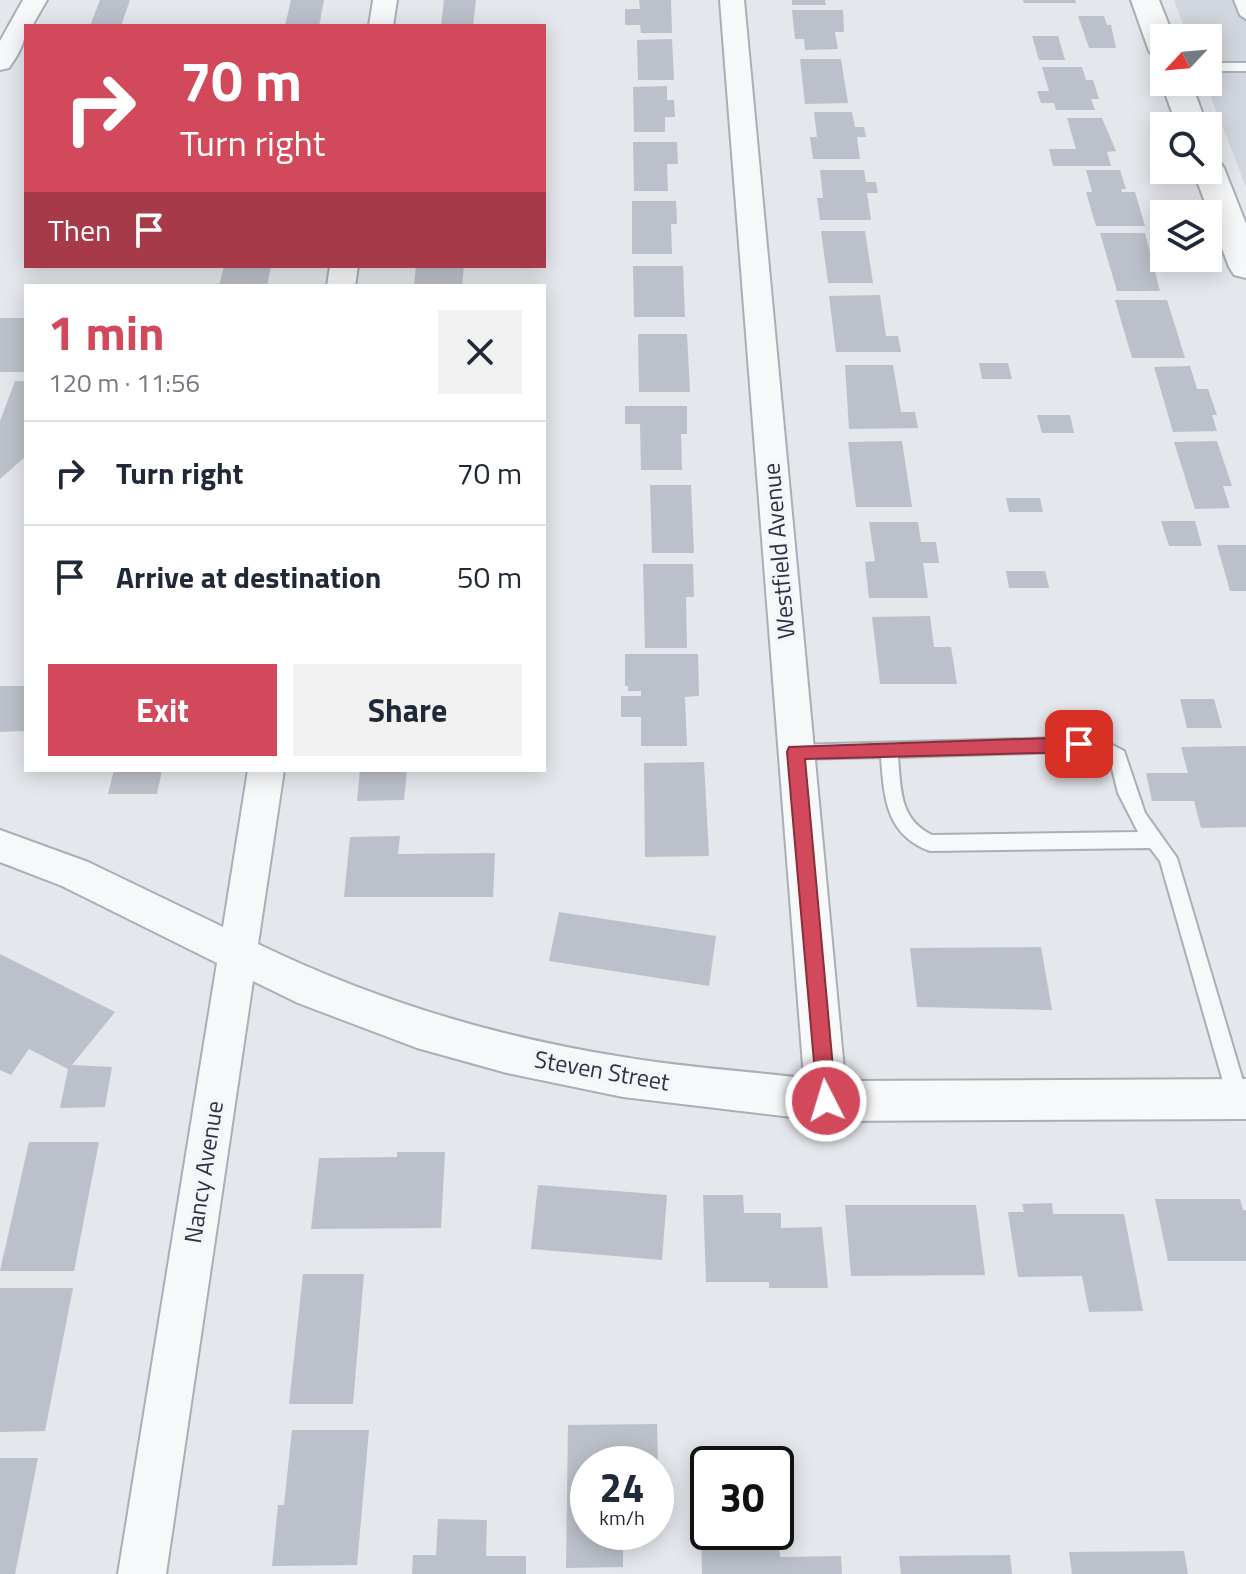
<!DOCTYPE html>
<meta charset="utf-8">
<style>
:root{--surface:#fff;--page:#f2f2f3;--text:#1f2937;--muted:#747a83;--line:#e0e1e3;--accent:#d1495b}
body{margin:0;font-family:"Titillium Web",sans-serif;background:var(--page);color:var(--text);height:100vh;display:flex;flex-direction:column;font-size:30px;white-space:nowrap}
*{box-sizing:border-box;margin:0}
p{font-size:26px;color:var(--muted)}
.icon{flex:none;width:44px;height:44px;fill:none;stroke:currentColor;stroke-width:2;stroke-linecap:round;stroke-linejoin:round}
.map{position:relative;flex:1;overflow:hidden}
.details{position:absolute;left:24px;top:284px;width:522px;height:488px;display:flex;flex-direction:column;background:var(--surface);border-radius:0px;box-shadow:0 4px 20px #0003}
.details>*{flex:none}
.guide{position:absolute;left:24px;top:24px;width:522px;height:244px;border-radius:0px;box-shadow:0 4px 20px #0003;background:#d1495b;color:#fff;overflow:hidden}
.needle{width:52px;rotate:244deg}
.tools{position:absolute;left:1150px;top:24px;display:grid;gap:16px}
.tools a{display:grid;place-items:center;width:72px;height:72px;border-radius:0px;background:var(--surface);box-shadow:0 4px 20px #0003;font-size:40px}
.speed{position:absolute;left:570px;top:1446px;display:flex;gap:16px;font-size:40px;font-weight:700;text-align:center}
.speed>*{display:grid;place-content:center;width:104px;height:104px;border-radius:50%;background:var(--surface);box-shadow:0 4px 20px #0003;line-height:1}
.speed small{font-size:20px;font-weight:400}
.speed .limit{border:4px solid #111;border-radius:12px;background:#fff;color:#111}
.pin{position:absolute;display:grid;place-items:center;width:68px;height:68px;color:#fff;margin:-34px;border-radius:16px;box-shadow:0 4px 12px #0006}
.me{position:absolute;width:88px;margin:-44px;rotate:355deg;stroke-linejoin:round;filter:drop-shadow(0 0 6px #0008)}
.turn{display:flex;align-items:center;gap:28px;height:168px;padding:0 24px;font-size:36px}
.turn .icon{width:104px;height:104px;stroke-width:2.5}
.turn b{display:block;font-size:56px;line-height:68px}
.then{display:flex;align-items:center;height:76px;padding:0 24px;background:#0003;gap:16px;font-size:30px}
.round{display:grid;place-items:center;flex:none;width:84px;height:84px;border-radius:0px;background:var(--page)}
.head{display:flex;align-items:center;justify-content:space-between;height:136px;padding:0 24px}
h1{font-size:48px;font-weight:700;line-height:60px;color:var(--accent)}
.cta{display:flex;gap:16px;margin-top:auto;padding:16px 24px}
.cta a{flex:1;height:92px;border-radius:0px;background:var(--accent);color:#fff;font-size:32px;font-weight:700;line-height:92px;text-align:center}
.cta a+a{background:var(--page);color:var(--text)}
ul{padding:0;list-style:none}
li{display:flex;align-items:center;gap:24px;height:104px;padding:0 24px;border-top:2px solid var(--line)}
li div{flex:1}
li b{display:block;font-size:30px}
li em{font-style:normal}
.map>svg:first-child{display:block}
.built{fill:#d2d6de}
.building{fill:#bbc0ca}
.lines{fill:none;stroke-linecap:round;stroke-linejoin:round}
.service-casing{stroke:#a9aeb7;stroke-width:4}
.minor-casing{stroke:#a9aeb7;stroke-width:4}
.tertiary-casing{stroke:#a9aeb7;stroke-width:4}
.service{fill:#f7f8fa;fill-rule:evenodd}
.minor{fill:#f7f8fa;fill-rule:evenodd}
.tertiary{fill:#f7f8fa;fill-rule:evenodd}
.route{fill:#d1495b;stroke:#882f3b;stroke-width:2}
.labels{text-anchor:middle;stroke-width:8;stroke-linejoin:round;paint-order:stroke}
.street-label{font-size:24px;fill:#2b3445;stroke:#f4f6f9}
</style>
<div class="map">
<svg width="1246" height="1574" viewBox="0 0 1246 1574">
<rect width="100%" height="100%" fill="#e4e7ec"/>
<polygon class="built" points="1174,0 1246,0 1246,187 1205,82 1208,82 1208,38 1188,38"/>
<g class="building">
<polygon points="100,0 130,0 121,26 90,26"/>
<polygon points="291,0 324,0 319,26 285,26"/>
<polygon points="444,0 476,0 473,26 441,26"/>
<polygon points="639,0 671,0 672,33 641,33 640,25 625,25 625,9 640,9"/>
<polygon points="792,0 825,0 826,5 792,5"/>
<polygon points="1023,0 1075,0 1076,3 1024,3"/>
<polygon points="792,10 843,10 844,32 835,32 838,49 805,50 804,39 795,39"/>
<polygon points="1078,16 1104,16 1107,25 1111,25 1116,48 1089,48"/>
<polygon points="1032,36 1058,36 1065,60 1039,60"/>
<polygon points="672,39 674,80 638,80 637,40"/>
<polygon points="800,59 841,59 848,103 805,104"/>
<polygon points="1042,67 1082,67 1086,80 1093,80 1099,99 1091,99 1095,110 1056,110 1054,103 1041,103 1037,91 1049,91"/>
<polygon points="667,86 667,100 674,100 675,117 665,117 665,132 634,132 633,87"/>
<polygon points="814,112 852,112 855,127 864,127 866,137 857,137 860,159 813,159 810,137 817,137"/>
<polygon points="1067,118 1102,118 1116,151 1107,152 1111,166 1053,166 1049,149 1076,149"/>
<polygon points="633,142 677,142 678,164 667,164 668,191 634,191"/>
<polygon points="820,170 864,170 866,182 876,182 878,193 867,193 871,220 820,220 817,198 823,198"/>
<polygon points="1086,170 1120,170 1126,189 1121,189 1122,192 1135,192 1145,226 1096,226 1086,192 1092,192"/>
<polygon points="632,201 676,201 677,224 671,224 672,254 632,254"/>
<polygon points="821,231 865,231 873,283 828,283"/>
<polygon points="1100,233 1145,233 1160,291 1117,291"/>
<polygon points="224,266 271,266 267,286 219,286"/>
<polygon points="416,266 464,266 462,286 414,286"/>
<polygon points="633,266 683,266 685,317 634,317"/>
<polygon points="880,295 886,336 898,336 901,352 836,352 829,296"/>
<polygon points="1115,300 1167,300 1185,358 1132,358"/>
<rect x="0" y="318" width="26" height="54"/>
<polygon points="638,334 687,334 690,392 639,392"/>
<polygon points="979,363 1008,363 1012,379 982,379"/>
<polygon points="845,365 893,365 901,412 915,412 918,428 849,429"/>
<polygon points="1190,366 1197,389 1208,389 1217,415 1212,415 1217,431 1173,432 1154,367"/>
<polygon points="15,381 26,381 26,456 0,479 0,421"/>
<polygon points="625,406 687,406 687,434 681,434 682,470 641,470 640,424 625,424"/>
<polygon points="1037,415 1070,415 1074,433 1042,433"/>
<polygon points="902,441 912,507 856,507 848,442"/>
<polygon points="1217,441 1232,486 1223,486 1230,508 1195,509 1174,442"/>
<polygon points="650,485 691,485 694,553 652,553"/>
<polygon points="1006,498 1040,498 1043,512 1009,512"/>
<polygon points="1161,521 1195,521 1202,546 1169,546"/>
<polygon points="869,522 918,522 921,542 936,542 939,563 923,563 928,598 869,598 865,562 875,561"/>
<polygon points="1217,545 1246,545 1246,591 1230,591"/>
<polygon points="643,564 693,564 694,597 686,597 687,648 645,648"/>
<polygon points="1006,571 1045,571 1049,588 1009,588"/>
<polygon points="930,616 934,647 951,647 957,684 880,684 872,617"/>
<polygon points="625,654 698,654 699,696 685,697 687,746 641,746 641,717 621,717 621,696 641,696 641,691 628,691 628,686 625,686"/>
<polygon points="0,686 26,686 26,731 0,732"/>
<polygon points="1180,699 1214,699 1222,728 1187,728"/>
<polygon points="1246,746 1246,827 1201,828 1194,801 1152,801 1146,773 1188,773 1181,747"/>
<polygon points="704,762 709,856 645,857 644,763"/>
<polygon points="114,770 162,770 157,794 108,794"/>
<polygon points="360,770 407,770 404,800 357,801"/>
<polygon points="400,836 398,854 495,853 493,897 344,897 350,837"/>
<polygon points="559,912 716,936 709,986 549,961"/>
<polygon points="1041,947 1052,1010 917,1007 910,948"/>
<polygon points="0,954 115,1012 72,1065 112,1067 105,1107 60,1108 68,1069 29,1049 11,1075 0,1070"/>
<polygon points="29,1142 99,1142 74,1271 0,1271"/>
<polygon points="397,1152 445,1152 441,1228 311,1229 319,1158 397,1157"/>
<polygon points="538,1185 667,1195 662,1260 531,1249"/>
<polygon points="703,1195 743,1195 744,1213 781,1213 781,1228 822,1227 828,1288 769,1288 769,1282 706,1282"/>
<polygon points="1155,1199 1240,1199 1243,1210 1246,1210 1246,1261 1168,1261"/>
<polygon points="1052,1203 1053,1214 1124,1214 1143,1311 1089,1312 1082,1276 1018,1277 1008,1212 1024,1212 1022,1204"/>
<polygon points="845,1205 976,1205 985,1275 851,1276"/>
<polygon points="303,1274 364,1274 353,1404 289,1404"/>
<polygon points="0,1288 73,1288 45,1431 0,1432"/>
<polygon points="657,1424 658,1464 588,1464 588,1532 623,1532 623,1567 566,1568 568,1425"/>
<polygon points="292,1430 369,1430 357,1565 272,1566 278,1505 284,1505"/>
<polygon points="0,1458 38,1458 15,1574 0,1574"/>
<polygon points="438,1519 487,1520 486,1556 526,1556 526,1574 412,1574 413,1555 436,1555"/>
<polygon points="701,1537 779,1537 780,1557 841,1556 842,1574 702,1574"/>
<polygon points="1184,1551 1188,1574 1072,1574 1069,1552"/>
<polygon points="1010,1555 1012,1574 901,1574 899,1556"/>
</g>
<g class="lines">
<defs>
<g id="service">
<polygon points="1234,0 1246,0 1246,19 1240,15"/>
<rect x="1208" y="63" width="38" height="8"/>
<path d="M 1097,737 L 1124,751 L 1145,813 L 1177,858 L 1246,1091 L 1245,1106 L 1238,1109 L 1231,1106 L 1228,1099 L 1160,861 L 1150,848 L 930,851 C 886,835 884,798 881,757 L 796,759 L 790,757 L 787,752 L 790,747 L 796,745 ZM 1095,751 L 1110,760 L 1118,793 L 1138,832 L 932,835 C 899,819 901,789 898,757 Z"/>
</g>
<g id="minor">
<path d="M 23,0 L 47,0 L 32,26 L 26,26 C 26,42 18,55 9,68 L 0,70 L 0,41 Z"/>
<polygon points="373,0 397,0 393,26 369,26"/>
<path d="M 720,0 L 744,0 L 845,1081 L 1246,1079 L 1246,1119 L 826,1121 L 623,1097 L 507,1073 L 417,1048 L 298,1003 L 253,981 L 166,1574 L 118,1574 L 217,963 L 62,886 L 0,862 L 0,830 L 88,862 L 223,927 L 248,770 L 284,770 L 258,944 C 374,1000 495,1037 623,1057 C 682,1067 744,1071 804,1078 Z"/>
<polygon points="330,266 358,266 355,286 327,286"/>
</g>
<g id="tertiary">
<polygon points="1131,0 1159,0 1174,38 1164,38 1164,60 1154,57 1149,51"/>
<polygon points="1164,78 1164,82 1191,82 1207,126 1177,126 1161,82"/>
<polygon points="1208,158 1219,161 1224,168 1246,224 1246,278 1234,275 1229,267 1193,170 1208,170"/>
</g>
</defs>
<use href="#service" class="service-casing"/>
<use href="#minor" class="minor-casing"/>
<use href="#tertiary" class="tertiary-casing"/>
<use href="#service" class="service"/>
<use href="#minor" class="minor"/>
<use href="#tertiary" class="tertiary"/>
</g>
<polygon class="route" points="1079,737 1088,744 1079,752 805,759 836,1101 833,1108 826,1111 818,1108 787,752 789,747"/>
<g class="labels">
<g class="street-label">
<text transform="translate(779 551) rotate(-95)" y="8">Westfield Avenue</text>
<text transform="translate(602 1071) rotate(10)" y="8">Steven Street</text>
<text transform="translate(204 1172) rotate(-81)" y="8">Nancy Avenue</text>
</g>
</g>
</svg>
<div class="tools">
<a><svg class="needle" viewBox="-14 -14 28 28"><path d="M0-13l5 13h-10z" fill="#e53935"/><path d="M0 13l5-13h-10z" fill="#747a83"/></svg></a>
<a><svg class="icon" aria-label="search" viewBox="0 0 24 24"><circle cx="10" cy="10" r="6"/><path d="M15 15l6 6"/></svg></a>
<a><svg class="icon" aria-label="layers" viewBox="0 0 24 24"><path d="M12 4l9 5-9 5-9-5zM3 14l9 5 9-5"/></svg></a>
</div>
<div class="speed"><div>24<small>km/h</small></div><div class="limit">30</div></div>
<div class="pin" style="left:1079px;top:744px;background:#d93025"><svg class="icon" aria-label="arrive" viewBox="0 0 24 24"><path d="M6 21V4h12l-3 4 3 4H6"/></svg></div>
<svg class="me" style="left:826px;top:1101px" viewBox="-20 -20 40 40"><circle r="17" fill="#d1495b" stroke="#fff" stroke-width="3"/><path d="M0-11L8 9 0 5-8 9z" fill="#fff"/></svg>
<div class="guide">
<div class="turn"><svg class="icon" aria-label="right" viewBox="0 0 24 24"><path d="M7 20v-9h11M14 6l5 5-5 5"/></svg><div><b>70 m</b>Turn right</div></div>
<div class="then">Then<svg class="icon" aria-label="arrive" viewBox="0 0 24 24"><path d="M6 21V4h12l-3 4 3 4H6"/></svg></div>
</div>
<section class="details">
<div class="head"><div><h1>1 min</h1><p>120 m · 11:56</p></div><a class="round"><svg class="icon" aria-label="close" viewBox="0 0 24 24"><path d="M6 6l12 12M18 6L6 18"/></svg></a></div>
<ul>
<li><svg class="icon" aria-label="right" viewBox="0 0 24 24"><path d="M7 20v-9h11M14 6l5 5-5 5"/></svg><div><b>Turn right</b></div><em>70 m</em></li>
<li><svg class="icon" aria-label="arrive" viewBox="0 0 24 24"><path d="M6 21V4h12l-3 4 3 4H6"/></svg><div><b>Arrive at destination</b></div><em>50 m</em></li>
</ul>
<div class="cta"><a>Exit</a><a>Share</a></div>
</section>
</div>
